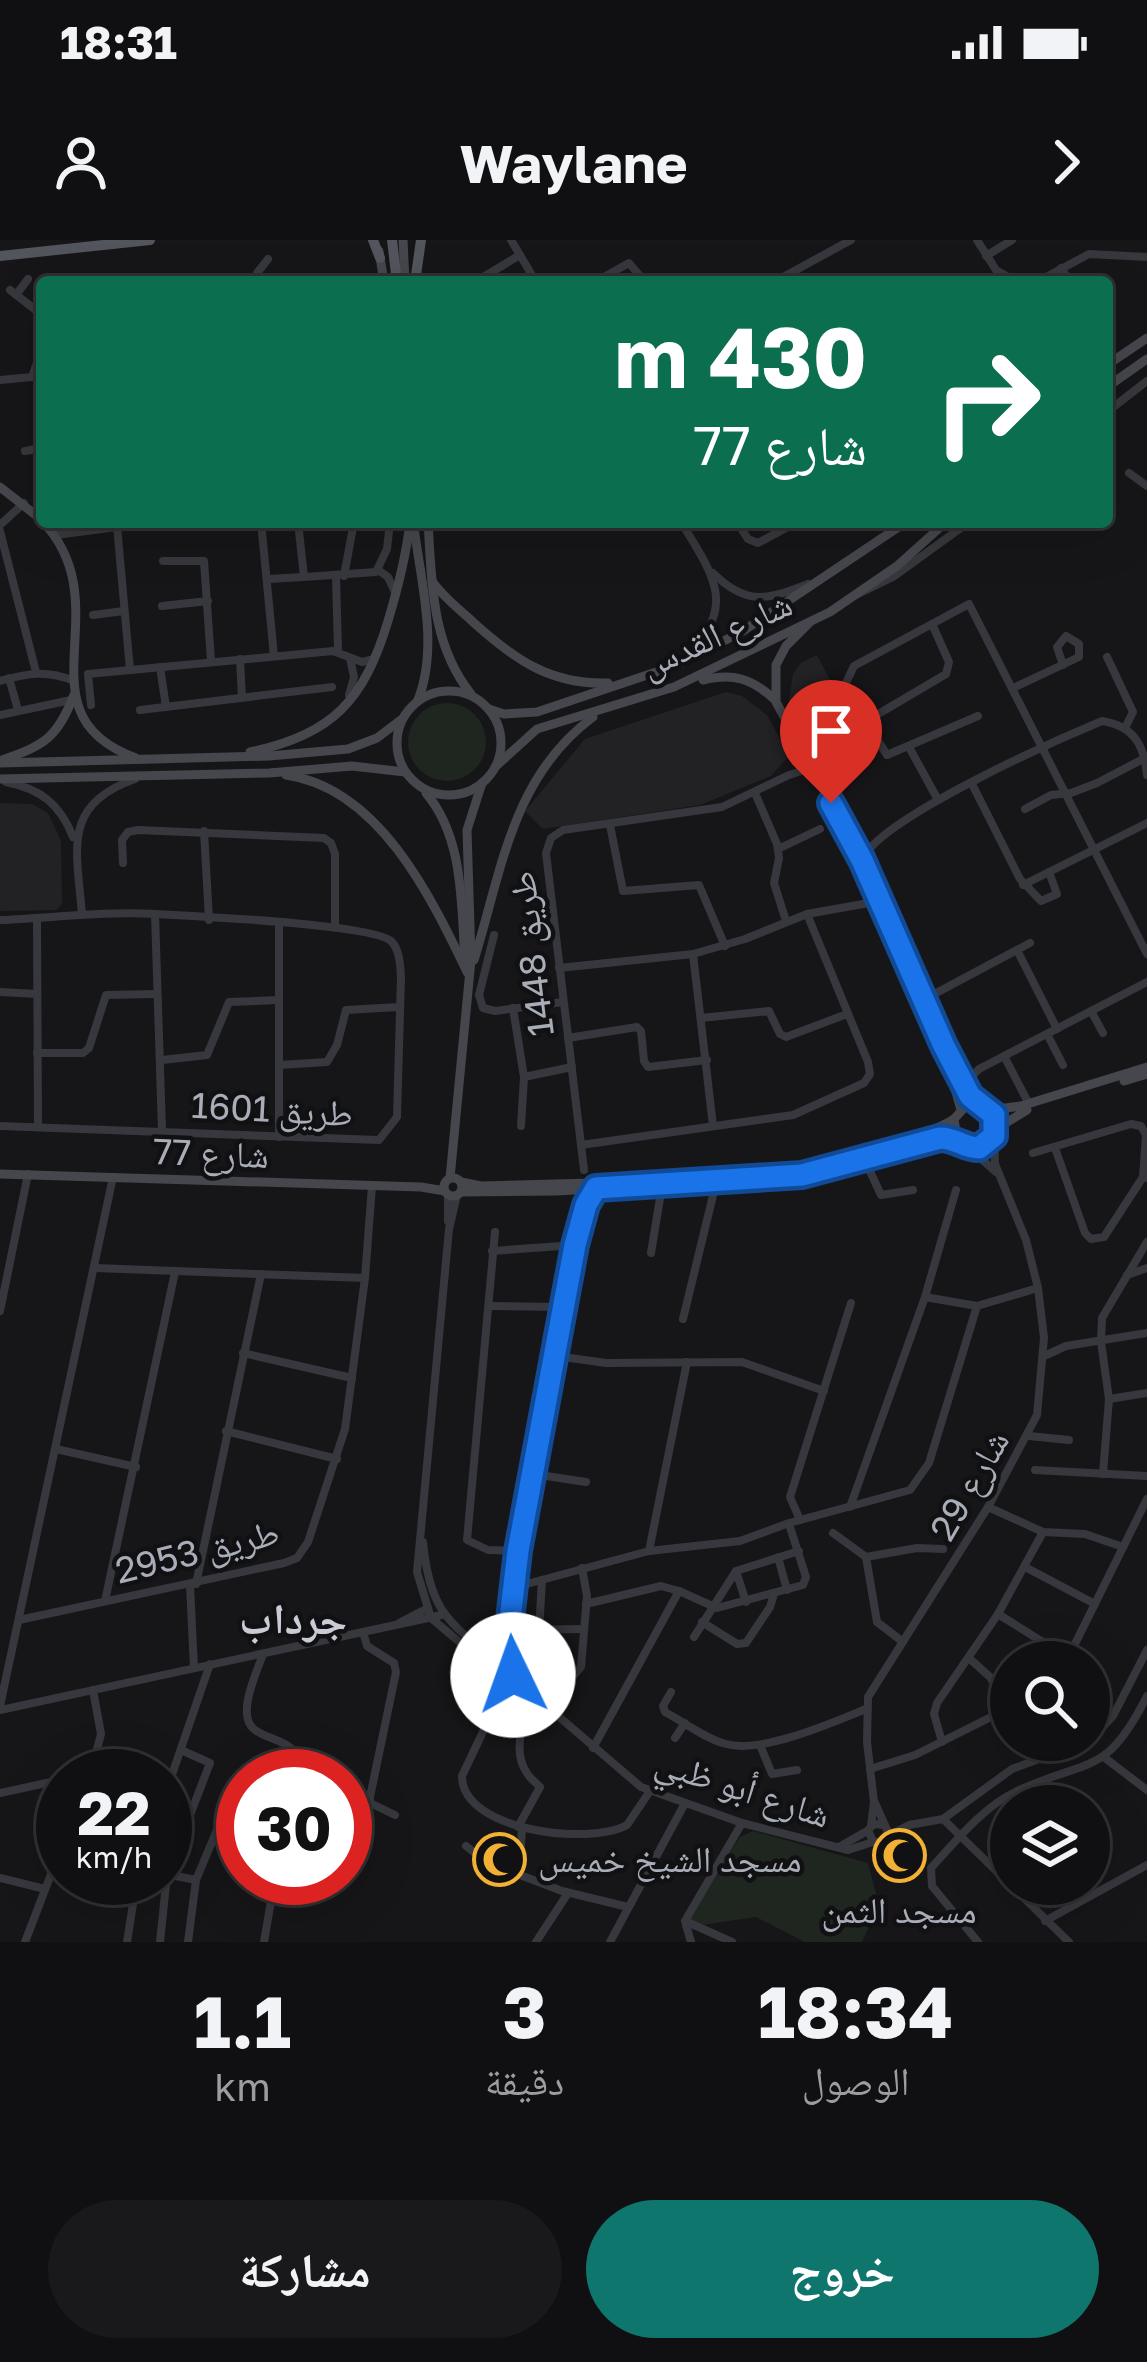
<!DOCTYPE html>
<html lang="ar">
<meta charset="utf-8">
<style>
:root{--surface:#101012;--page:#19191b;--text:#f1f3f6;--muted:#9c9d9f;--line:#303032;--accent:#0f766e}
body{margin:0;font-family:"Golos Text","Noto Naskh Arabic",sans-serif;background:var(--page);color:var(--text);direction:rtl;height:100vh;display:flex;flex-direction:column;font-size:45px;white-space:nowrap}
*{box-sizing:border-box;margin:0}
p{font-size:39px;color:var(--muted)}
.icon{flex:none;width:66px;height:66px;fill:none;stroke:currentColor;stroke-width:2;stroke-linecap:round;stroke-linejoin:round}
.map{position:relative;height:1702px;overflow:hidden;direction:ltr}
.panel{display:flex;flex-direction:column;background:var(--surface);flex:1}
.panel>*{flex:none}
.top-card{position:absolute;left:36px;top:36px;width:1077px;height:252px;border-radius:12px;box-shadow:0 12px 48px #0002,0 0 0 3px var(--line);direction:rtl;background:#0b6e4f;color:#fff;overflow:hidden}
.controls{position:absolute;left:990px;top:1401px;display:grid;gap:24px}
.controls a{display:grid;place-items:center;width:120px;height:120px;border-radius:50%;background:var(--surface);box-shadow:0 12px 48px #0002,0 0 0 3px var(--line);font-size:60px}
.speed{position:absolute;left:36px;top:1509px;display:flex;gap:24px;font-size:60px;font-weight:700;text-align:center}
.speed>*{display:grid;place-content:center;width:156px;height:156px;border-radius:50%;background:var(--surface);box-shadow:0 12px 48px #0002,0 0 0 3px var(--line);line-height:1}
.speed small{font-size:30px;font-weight:400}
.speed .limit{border:18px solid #d22;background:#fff;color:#111}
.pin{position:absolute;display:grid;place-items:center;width:102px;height:102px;color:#fff;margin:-123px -51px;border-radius:50% 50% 50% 0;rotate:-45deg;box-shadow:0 0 12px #0007}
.pin .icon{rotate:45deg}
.me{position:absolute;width:132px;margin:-66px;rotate:357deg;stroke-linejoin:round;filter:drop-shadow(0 0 9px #0008)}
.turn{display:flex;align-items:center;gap:42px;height:252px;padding:0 48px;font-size:54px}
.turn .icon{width:156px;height:156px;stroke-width:2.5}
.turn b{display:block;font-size:84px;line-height:102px}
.eta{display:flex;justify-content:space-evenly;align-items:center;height:204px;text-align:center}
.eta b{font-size:72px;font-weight:700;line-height:84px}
.cta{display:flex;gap:24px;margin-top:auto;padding:24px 48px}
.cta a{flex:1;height:138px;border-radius:72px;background:var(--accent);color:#fff;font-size:48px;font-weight:700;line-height:138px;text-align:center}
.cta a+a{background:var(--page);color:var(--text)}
.status{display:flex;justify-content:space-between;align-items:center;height:84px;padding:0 60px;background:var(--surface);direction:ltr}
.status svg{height:33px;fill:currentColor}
header{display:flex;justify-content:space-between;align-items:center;height:156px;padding:0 48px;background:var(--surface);font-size:54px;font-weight:700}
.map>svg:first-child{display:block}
.built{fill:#222225}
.green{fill:#1e261f}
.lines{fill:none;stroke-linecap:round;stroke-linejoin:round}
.street{stroke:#37383d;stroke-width:8}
.secondary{stroke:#45474d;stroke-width:9}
.primary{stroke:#53555c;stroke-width:10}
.route-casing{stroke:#114b97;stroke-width:30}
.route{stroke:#1a73e8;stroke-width:21}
.labels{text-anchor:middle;stroke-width:9;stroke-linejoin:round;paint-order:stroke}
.street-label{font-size:36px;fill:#a8adb8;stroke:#111113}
.poi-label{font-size:36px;fill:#a8adb8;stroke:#111113;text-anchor:start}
.quarter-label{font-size:42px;font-weight:bold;fill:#c9ccd4;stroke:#111113}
</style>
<div class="status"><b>18:31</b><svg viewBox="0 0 49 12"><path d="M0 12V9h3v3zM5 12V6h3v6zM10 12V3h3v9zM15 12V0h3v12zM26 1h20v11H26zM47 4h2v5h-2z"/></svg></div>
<header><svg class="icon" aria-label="forward" viewBox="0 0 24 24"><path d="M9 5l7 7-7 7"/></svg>Waylane<svg class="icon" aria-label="person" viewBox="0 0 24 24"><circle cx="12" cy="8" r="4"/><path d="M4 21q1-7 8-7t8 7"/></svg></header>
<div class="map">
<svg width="1147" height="1702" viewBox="0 0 1147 1702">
<rect width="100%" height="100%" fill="#161618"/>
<g class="built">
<polygon points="817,415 857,491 816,511 789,460 793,434 801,423"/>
<polygon points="726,452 742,456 767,475 789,516 771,536 700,565 543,589 525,571 585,499"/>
<polygon points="0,563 32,564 48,573 61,601 62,664 56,670 0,671"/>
</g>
<g class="green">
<circle cx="447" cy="502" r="39"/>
<polygon points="753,1591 868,1623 879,1665 862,1702 805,1702 756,1677 695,1686 685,1678 740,1597"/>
</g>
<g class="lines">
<g class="street">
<polyline points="511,0 536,42"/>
<polyline points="977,0 996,30 1017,42"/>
<polyline points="986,16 1012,0"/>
<polyline points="1061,28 1070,42"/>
<polyline points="259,42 257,33 268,19"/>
<polyline points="475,42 520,15"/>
<polyline points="595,42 629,23 645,42"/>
<polyline points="774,42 851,0"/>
<polyline points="1037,42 1089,14 1147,17"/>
<polyline points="10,50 42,75"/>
<polyline points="16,55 28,39"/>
<polyline points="32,137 42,108"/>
<polyline points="0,140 42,136"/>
<polyline points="1107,172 1147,141"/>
<polyline points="25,211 42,208"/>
<polyline points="1129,233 1147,246"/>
<polyline points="261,282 274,416"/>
<polyline points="298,282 304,337 376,332 387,309 390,282"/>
<polyline points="494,282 508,282"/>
<path d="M 681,282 C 716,339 738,368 682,420"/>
<polyline points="737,282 748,299 758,303 797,282"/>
<polyline points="0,285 24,263"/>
<polyline points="117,286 130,430"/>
<polyline points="0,291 36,432"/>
<polyline points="56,295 154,282"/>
<polyline points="163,321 204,321 211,421"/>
<polyline points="378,330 388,337 395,352"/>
<path d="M 713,333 C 746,366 768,360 808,344"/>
<polyline points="336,336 338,411"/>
<polyline points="344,336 354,282"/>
<polyline points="269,339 303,337"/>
<polyline points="854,356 893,337 969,282"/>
<polyline points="162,366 208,361"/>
<polyline points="93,375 124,371"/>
<polyline points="1107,417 1133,472 1125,488"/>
<polyline points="240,419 242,458"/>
<polyline points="160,427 166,467"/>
<polyline points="9,438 18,470"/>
<path d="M 0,441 C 28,433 47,430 74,441"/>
<polyline points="1013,448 1079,417 1079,404 1066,396 1057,407 1063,425"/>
<polyline points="349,455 354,437 350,418"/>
<polyline points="91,465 88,434 333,411 362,422 374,419"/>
<polyline points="140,470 332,447"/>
<polyline points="0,475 71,460"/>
<polyline points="978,476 887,515 844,447 854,426 969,364 1147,714"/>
<polyline points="863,483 946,434 949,422 932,384"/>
<polyline points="909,507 938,560"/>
<path d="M 6,542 C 41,549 60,564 73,597"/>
<polyline points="972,544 1020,639 1041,661 1057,654 1049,632"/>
<polyline points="755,553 777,604 779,618 774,643 786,681"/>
<polyline points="1025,569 1051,555 1071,553 1097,543 1145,518"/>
<polyline points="610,585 623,651 699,645 725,706"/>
<polyline points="204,591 209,680"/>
<polyline points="778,609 820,589"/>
<path d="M 863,619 C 879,579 1056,500 1102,481 C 1134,486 1144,505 1147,535"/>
<polyline points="123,623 122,600 128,592 138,590 324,598 331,603 335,614 335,686"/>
<polyline points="1023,645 1147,583"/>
<polyline points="155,674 162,890"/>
<path d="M 82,675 C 77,610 61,565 135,539"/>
<polyline points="37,679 38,885"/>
<path d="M 0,680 C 52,678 104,671 156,674 C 191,676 376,684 392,702 C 400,711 400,725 401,737 L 397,877 L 379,900 L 0,886"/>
<polyline points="279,683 279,897"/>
<polyline points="494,695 479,755 483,768 495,771 563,762"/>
<polyline points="1017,710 1057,789"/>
<polyline points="693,714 713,886"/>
<polyline points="559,728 693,714 745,699 807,674 880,661"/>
<polyline points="0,752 37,754"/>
<polyline points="923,760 1030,703"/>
<polyline points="513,768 524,837 521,886"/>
<polyline points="1091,771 1103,793"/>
<polyline points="701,778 769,771 780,794 786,797 847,774"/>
<polyline points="1047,794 1063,825"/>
<polyline points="568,798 637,787 641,791 644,821 648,827 707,820"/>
<polyline points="37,813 83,813 89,808 106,755 155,754"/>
<polyline points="1004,816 1029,864"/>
<polyline points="162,820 207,815 229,762 278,760"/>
<polyline points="279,825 327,822 337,805 346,770 399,767"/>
<polyline points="524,837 572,827"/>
<polyline points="964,845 979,829 1147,742"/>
<polyline points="581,905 793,875 864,843 870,834 868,822 807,674"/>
<polyline points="1055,908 1085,993 1091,999 1104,997 1143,937 1147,938"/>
<polyline points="971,910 996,932"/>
<polyline points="1033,913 1131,884 1141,886 1146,895 1143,937"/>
<polyline points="858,921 869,929 881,955 913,950"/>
<polyline points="584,930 546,613 551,598 563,590 722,567 789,535 811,528"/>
<polyline points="457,955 449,989 417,1332 431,1378 497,1434"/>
<polyline points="448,981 448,955"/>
<polyline points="495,992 467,1300 488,1310 517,1311"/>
<polyline points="492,1011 575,1005"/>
<polyline points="651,1013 662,946"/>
<polyline points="95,1028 365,1038"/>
<polyline points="1127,1035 1147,1028"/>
<polyline points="925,1057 977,1066 1038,1048"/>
<polyline points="489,1066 563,1067"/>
<polyline points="0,1071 28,934"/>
<polyline points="683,1079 716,943"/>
<polyline points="243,1113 352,1138"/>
<polyline points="556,1116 606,1123 742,1122 824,1151"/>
<polyline points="1044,1116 1066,1106 1147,1093"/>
<polyline points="1109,1159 1147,1153"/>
<polyline points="226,1191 337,1219"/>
<polyline points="1029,1196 1069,1200"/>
<polyline points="56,1209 136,1227"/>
<polyline points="1035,1230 1147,1236"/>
<polyline points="533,1234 586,1242"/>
<polyline points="1103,1234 1109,1159 1101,1102 1102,1078 1147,1002"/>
<polyline points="850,1267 925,1057 956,950"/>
<polyline points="988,1267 1043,1292 1085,1294 1123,1307"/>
<polyline points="800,1280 790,1257 851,1063"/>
<polyline points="833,1293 866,1317 917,1308 943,1309"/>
<path d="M 423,1302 C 430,1374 449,1381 501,1426"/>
<polyline points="649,1311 687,1122"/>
<polyline points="778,1317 787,1350"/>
<polyline points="866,1317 877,1382 903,1402"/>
<polyline points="1025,1327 1095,1364"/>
<polyline points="736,1331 746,1362"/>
<polyline points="196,1344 261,1034"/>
<polyline points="190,1345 194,1428"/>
<polyline points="512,1348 649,1311 740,1301 789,1283 910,1250 929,1223 977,1066"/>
<polyline points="679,1351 717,1368 803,1345 806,1337 789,1284"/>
<polyline points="105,1361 175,1032"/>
<polyline points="586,1364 661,1346 679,1351 593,1508"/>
<polyline points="998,1374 1068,1418"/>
<polyline points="19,1380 284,1323 297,1318 308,1302 345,1189 365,1038 372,946"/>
<polyline points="702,1382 737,1404 746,1403 770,1367 774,1354"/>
<polyline points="399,1383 428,1368"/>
<polyline points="510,1390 584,1389"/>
<polyline points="539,1391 542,1340"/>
<polyline points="363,1392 367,1406 394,1423 396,1432 370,1557 370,1563 395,1575"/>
<polyline points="694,1397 736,1331 799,1311"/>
<path d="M 263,1414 C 257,1432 235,1476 255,1490 C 266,1498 280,1499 291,1508 L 292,1536"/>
<polyline points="969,1418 990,1437 1009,1468"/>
<polyline points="1066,1422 1147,1259"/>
<circle cx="505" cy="1434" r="8"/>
<polyline points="502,1426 517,1311 575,1005 587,965 596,948"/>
<polyline points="546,1433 575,1434 581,1427 587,1356 582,1328"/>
<path d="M 507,1441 L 462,1536 C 462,1591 589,1606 627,1585 L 650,1551"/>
<polyline points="508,1441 537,1458 641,1547 742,1583 848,1610 873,1602"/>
<path d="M 671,1452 L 663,1466 L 665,1472 C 684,1482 704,1498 726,1504 C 761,1514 832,1483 866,1469"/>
<polyline points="0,1466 113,937"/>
<polyline points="0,1470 442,1375"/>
<polyline points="675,1498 685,1483"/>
<polyline points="942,1502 934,1474 937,1463 998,1374 1043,1292"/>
<polyline points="760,1505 772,1534 797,1530"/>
<polyline points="1105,1518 1147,1550"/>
<polyline points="870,1529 915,1515 1011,1467"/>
<polyline points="90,1536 101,1494 93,1450"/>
<polyline points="0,1553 51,1542 63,1543"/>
<polyline points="165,1555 210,1424"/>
<polyline points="875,1563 888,1592 884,1602 873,1602 868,1590 874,1584 884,1585"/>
<polyline points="943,1579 1069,1702"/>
<polyline points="871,1586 874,1562 867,1502 868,1457 988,1267 1037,1175 1044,1098 1038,1048 1026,1000 995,924 994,896"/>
<path d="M 518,1587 L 540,1547 C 536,1542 530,1539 527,1533 C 512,1512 522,1476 537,1458"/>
<polyline points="888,1596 909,1585 943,1579 1012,1529 1090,1500 1113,1476 1147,1410"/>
<polyline points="466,1606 486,1622 562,1651 628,1667"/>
<polyline points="839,1607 867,1591"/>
<polyline points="519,1632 522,1589"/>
<polyline points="166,1634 196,1640"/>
<polyline points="0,1638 45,1649"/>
<polyline points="1045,1681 1147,1625"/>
<polyline points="686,1685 691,1702"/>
<polyline points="25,1702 63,1603"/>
<polyline points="127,1702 137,1638"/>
<polyline points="160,1702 167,1635 210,1523 181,1510"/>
<polyline points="188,1702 196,1640 237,1542"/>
<polyline points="264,1702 275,1638"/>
<polyline points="536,1702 568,1653"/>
<polyline points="610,1702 684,1565"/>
<polyline points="732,1702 685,1681 742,1583"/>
<path d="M 978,1702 L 932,1646 L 931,1628 C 955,1602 982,1568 1015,1552 C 1089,1517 1105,1539 1147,1456"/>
</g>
<g class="secondary">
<polyline points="403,0 405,42"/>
<polyline points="379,11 384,42"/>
<polyline points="1107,125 1147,98"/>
<polyline points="1107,147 1147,119"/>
<polyline points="0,247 42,280"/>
<path d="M 43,282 C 123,367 15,474 136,518"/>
<path d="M 428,282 C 432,342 431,404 471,454"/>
<path d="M 414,287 C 421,343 439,407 418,460"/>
<path d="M 432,341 C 443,357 459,369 473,382 C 514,419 550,445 608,443"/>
<polyline points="809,383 786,406 776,425 776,462 859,612 944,806 967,850 980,865"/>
<path d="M 703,440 C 733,433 751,438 774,459"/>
<circle cx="449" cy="503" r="52"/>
<polyline points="489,469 504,474 537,472 677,425 743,391 906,282"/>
<path d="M 250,512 C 333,495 364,460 388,381 C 398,348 406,317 410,282"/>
<path d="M 2,520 C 45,505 57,498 74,455"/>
<polyline points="0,523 269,516 348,509 377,498 402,479"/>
<polyline points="495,527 537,489 674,447 830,372 897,326 946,282"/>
<path d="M 286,535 C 379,548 431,657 467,732"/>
<polyline points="0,539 269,533 352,526 405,532"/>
<path d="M 426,553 C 464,598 461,664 465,720"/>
<path d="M 474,720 C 502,630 512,537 593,477"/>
<polyline points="948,823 961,870"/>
<polyline points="1124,841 1147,834"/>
<polyline points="990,870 1021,866 1147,827"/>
<polyline points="996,889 1027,870"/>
<polyline points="0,934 421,947 445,951"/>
<circle cx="453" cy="947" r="9"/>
<polyline points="450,938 471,720 467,590 482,543"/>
<path d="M 674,939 C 754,934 807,929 885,905 C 908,898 933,892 954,879"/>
<polyline points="461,942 481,946 592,943"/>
<path d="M 461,952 L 557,951 L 778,938 L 826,930 L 934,899 C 953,897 962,908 979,908 L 994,896 L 994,876 L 980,865 L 965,867 L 954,879 L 957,899"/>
</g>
<g class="primary">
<polyline points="373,0 380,18"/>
<polyline points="392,0 397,42"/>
<polyline points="0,16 150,0"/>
<polyline points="415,42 421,0"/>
</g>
</g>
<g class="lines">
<defs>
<path id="route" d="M 513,1435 L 507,1405 L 518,1311 L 575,1005 L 586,965 L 596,948 L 802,935 L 940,898 C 956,898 964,908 979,908 L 994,896 L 994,875 L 970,856 L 944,806 L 862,620 L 831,563"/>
</defs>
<use href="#route" class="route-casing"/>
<use href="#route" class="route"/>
</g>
<defs>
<symbol id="mosque-ring" viewBox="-11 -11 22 22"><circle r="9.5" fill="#111113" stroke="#f2b134" stroke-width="1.5"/><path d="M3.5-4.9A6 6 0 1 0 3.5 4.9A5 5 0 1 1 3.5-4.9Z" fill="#f2b134"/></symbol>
</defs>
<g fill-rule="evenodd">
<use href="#mosque-ring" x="870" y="1586" width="59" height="59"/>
<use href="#mosque-ring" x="470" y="1590" width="59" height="59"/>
</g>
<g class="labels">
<g class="street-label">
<text transform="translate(716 394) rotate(-24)" y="13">شارع القدس</text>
<text transform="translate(531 714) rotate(-97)" y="13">طريق 1448</text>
<text transform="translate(272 869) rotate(3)" y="13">طريق 1601</text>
<text transform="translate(211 913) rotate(2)" y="13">شارع 77</text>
<text transform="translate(969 1245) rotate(-60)" y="13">شارع 29</text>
<text transform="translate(197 1311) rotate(-14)" y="13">طريق 2953</text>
<text transform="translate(743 1548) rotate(18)" y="13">شارع أبو ظبي</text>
</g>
<g class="poi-label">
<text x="538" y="1632">مسجد الشيخ خميس</text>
<text x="899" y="1683" text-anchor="middle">مسجد الثمن</text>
</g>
<g class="quarter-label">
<text x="293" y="1394">جرداب</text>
</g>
</g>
</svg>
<div class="controls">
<a><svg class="icon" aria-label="search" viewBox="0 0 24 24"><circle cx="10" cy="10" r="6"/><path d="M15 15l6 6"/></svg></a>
<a><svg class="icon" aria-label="layers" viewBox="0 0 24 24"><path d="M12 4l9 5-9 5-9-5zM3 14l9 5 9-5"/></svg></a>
</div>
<div class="speed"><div>22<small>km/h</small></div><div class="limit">30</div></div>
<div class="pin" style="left:831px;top:563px;background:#d93025"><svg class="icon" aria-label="arrive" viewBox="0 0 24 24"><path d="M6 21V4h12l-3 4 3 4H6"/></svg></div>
<svg class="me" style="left:513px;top:1435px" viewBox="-20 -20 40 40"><circle r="19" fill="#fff"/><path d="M0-13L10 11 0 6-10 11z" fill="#1a73e8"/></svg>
<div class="top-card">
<div class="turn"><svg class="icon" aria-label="right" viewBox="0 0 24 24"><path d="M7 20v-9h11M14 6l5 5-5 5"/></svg><div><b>430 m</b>شارع 77</div></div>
</div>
</div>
<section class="panel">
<div class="eta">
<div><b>18:34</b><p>الوصول</p></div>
<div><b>3</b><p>دقيقة</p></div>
<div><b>1.1</b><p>km</p></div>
</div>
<div class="cta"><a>خروج</a><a>مشاركة</a></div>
</section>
